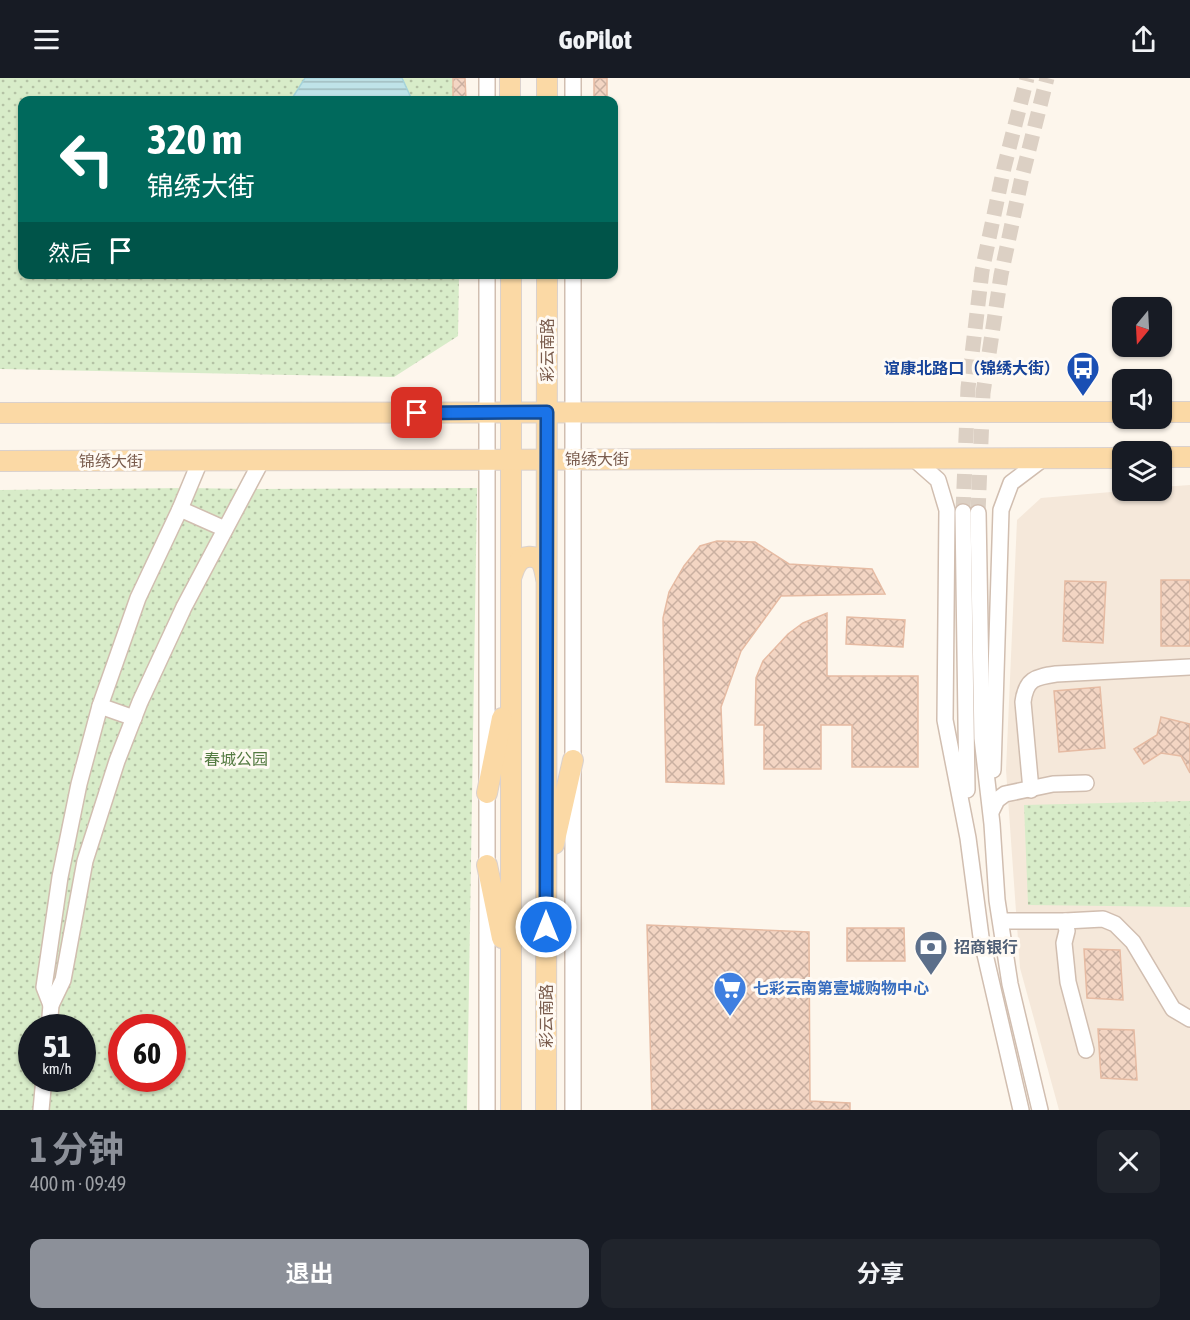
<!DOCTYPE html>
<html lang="zh">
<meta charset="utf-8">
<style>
:root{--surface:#171b24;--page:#20242c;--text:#f1f3f6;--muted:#9ea1a6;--accent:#8c9099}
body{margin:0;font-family:"Asap Condensed","Noto Sans SC",sans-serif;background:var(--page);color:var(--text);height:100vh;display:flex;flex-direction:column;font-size:22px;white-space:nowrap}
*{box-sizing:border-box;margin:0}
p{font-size:20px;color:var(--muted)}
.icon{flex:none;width:33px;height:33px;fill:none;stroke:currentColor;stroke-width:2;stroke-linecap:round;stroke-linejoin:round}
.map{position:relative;height:1032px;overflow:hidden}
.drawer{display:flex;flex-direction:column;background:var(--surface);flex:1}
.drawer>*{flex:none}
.top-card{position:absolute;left:18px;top:18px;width:600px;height:183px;border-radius:12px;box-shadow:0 2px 4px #0004;background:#00695c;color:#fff;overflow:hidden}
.needle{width:39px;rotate:198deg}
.tools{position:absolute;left:1112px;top:219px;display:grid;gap:12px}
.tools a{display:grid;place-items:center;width:60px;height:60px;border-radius:12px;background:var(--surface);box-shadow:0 2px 4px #0004;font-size:30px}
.speed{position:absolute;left:18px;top:936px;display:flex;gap:12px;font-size:30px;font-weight:700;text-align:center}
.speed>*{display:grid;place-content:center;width:78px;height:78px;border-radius:50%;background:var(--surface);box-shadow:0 2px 4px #0004;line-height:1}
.speed small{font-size:15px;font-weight:400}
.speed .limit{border:9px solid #d22;background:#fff;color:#111}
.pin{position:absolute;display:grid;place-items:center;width:51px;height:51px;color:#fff;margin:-26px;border-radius:12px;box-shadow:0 3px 9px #0006}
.me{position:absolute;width:66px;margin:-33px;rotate:0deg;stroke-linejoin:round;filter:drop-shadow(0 0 4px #0008)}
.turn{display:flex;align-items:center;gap:21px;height:126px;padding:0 30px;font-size:27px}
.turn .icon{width:78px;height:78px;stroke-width:2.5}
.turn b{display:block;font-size:42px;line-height:51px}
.then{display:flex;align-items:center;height:57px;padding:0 30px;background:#0003;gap:12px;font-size:22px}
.round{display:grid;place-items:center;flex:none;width:63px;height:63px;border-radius:12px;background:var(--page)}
.headline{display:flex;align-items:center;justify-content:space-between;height:102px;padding:0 30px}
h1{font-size:36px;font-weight:700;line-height:45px;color:var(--accent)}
.action{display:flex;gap:12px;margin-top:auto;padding:12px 30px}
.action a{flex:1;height:69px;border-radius:12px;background:var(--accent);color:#fff;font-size:24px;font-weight:700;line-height:69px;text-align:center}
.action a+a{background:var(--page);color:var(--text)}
header{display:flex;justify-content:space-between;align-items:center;height:78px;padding:0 30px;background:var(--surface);font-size:27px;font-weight:700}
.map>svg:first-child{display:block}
.residential{fill:#f5e8da}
.grass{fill:url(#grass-dots);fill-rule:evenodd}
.water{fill:url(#water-rules);stroke:#a5d3da;stroke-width:1.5}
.building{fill:url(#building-cross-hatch);stroke:#e6bba3;stroke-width:1.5}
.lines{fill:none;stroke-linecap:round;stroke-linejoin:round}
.minor-tunnel{stroke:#dcd0c4;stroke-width:15;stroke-dasharray:15 8;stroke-linecap:butt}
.minor-casing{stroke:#d1beb0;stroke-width:18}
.major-casing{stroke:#dad1cd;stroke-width:22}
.minor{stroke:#fff;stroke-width:15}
.major{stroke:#fbd9a5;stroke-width:20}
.route-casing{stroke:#114b97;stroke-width:15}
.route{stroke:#1a73e8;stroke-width:10}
.labels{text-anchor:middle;stroke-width:6;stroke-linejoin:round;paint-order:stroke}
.street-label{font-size:16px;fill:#7a5c4d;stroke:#fffaf3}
.transit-label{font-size:16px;font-weight:bold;fill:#164399;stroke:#fffaf3;text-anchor:end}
.park-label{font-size:16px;fill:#537a41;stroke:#fffaf3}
.service-label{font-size:16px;font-weight:bold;fill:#4e5e75;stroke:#fffaf3;text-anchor:start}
.shop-label{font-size:16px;font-weight:bold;fill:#366cbe;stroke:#fffaf3;text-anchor:start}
</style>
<header><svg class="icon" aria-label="menu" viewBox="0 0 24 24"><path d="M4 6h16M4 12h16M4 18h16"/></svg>GoPilot<svg class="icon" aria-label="share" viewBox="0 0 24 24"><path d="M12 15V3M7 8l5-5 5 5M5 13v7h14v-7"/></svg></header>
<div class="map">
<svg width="1190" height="1032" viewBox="0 0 1190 1032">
<defs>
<pattern id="grass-dots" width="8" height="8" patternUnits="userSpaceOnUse" patternTransform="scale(1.5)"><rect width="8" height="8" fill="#d8ecc9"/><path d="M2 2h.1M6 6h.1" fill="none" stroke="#b4c2a5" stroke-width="1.8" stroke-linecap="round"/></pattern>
<pattern id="water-rules" width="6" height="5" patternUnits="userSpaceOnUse" patternTransform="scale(1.5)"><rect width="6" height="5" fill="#bfe3e8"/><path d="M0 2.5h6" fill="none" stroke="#a0bbbe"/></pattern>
<pattern id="building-cross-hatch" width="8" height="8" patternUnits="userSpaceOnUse" patternTransform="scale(1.5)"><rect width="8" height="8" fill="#f3d5c3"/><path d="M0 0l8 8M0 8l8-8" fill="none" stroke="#cab0a1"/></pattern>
</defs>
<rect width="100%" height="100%" fill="#fdf6ec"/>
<polygon class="residential" points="1190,407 1190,1032 1059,1032 1020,890 1006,692 1017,442 1041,420 1123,413 1161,412 1161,409"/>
<g class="grass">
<polygon points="0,0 460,0 461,22 22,22 22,196 459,197 458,258 394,299 0,291"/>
<path d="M 188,410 L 248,411 L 477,410 L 467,1032 L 0,1032 L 0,412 ZM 32,950 L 82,950 L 82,1000 L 32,1000 ZM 122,950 L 172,950 L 172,1000 L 122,1000 Z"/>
<polygon points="1190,723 1190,829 1028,827 1024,727"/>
</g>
<polygon class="water" points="305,0 402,0 412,22 291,22"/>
<g class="building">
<polygon points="453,0 465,0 466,22 453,22"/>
<rect x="594" y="0" width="13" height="21"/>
<polygon points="717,463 755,464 789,486 872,491 885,516 781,518 741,573 721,629 724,706 666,704 663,540 669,514 684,488 700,468"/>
<rect x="1161" y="502" width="29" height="66"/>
<polygon points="1065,503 1106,504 1103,565 1063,563"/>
<polygon points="827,535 827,598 918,598 918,689 852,689 852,647 821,647 821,691 764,691 764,647 755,647 756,600 763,583 788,556 803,545"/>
<polygon points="847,539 905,542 903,569 846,566"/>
<polygon points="1100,609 1105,670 1059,674 1054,613"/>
<polygon points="1161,639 1190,646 1190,695 1181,678 1161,675 1144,686 1134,671 1157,657"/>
<polygon points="647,847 809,854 810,1023 850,1025 850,1032 652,1032"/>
<polygon points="847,850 904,850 905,883 847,883"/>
<polygon points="1084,871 1120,872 1123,922 1087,920"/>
<polygon points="1098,951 1134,952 1137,1002 1101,1000"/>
</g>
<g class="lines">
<g class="minor-tunnel">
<polyline points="963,434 968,310 982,193 1004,90 1027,0"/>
<polyline points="978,435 983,315 1001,197 1022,99 1047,0"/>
</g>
<defs>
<g id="minor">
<polyline points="487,0 487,22"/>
<polyline points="573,0 573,22"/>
<polyline points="487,196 487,1032"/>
<polyline points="913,380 938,402 947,432 945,642 968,760 981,859 1021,1032"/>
<polyline points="180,431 225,451"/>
<polyline points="963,434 967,712"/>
<polyline points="978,435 982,660 992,746 997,822 1010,906 1040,1032"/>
<polyline points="100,628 134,640"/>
<polyline points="993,692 1001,432 1011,405 1044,380"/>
<path d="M 1031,712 L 1023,624 C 1026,601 1035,599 1056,596 L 1190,589"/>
<polyline points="992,732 997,722 1005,716 1053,706 1086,705"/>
<polyline points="1001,843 1065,843 1103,841 1115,846 1133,864 1173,931 1190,941"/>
<polyline points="1065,843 1067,853 1064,865 1068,904 1086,972"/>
<polyline points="51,927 44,909 60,799 79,706 100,628 138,520 180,431 200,383"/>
<polyline points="49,950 51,927 63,902 85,783 117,683 140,624 184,529 262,382"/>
<polyline points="41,1032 44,1000"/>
<polyline points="573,1032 573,196"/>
</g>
<g id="major">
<polyline points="510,0 510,22"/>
<polyline points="547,0 547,22"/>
<polyline points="511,196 511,1032"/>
<polyline points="1161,334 1190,334"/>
<polyline points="0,335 1122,334"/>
<polyline points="1161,379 1190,379"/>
<polyline points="0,383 1122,380"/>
<path d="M 511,500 C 513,495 514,490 517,486 C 522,477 536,476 542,485 C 544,489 545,495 546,500"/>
<polyline points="487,715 502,640"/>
<polyline points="554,766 573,682"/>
<polyline points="487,787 502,860"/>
<polyline points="546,1032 547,196"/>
</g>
</defs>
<use href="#minor" class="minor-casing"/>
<use href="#major" class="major-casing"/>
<use href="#minor" class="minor"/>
<use href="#major" class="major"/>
</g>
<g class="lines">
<defs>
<polyline id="route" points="417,335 547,334 546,849"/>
</defs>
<use href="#route" class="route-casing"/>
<use href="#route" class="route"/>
</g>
<defs>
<symbol id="bus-pin" viewBox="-11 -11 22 30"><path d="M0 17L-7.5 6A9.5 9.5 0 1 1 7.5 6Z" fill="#1a4fb4" stroke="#fffaf3"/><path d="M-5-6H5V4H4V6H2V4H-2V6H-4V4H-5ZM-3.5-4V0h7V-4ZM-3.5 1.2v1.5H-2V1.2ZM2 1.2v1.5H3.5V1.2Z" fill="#fff"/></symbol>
<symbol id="bank-pin" viewBox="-11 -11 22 30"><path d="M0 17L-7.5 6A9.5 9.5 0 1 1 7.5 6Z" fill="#5c6f8a" stroke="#fffaf3"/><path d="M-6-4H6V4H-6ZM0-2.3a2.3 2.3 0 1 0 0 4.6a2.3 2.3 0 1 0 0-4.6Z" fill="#fff"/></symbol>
<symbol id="supermarket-pin" viewBox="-11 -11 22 30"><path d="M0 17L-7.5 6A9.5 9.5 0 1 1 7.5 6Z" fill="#3f7fe0" stroke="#fffaf3"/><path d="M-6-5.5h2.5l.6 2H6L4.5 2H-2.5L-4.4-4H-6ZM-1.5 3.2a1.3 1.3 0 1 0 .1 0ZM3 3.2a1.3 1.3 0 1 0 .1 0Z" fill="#fff"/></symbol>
</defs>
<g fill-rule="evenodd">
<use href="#bus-pin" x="1064" y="271" width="38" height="52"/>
<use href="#bank-pin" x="912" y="850" width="38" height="52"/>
<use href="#supermarket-pin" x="711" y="891" width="38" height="52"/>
</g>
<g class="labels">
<g class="street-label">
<text transform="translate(547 272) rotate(-90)" y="6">彩云南路</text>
<text x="597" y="387">锦绣大街</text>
<text x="111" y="389">锦绣大街</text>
<text transform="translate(546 938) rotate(-90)" y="6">彩云南路</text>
</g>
<g class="transit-label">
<text x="1060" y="296">谊康北路口（锦绣大街）</text>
</g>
<g class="park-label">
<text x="236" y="687">春城公园</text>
</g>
<g class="service-label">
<text x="954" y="875">招商银行</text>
</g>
<g class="shop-label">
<text x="753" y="916">七彩云南第壹城购物中心</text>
</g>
</g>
</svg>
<div class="tools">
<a><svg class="needle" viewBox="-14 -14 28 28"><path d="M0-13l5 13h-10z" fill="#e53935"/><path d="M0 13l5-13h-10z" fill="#9ea1a6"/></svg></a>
<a><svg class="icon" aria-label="sound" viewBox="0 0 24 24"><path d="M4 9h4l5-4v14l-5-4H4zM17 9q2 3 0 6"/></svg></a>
<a><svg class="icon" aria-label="layers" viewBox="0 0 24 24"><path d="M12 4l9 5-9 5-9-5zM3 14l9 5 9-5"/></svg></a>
</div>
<div class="speed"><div>51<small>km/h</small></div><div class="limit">60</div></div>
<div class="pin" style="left:417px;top:335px;background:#d93025"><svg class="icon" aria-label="arrive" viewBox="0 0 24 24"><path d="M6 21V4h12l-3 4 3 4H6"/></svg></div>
<svg class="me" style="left:546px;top:849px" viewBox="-20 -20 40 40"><circle r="17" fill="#1a73e8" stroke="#fff" stroke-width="3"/><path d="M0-11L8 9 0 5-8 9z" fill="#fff"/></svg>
<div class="top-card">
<div class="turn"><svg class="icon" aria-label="left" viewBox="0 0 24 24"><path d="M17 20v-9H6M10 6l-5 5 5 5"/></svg><div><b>320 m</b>锦绣大街</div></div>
<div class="then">然后<svg class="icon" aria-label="arrive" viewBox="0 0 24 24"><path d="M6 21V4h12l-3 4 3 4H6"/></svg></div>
</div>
</div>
<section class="drawer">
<div class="headline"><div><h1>1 分钟</h1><p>400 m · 09:49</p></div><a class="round"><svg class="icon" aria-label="close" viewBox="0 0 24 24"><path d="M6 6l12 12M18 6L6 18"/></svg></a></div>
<div class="action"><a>退出</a><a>分享</a></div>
</section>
